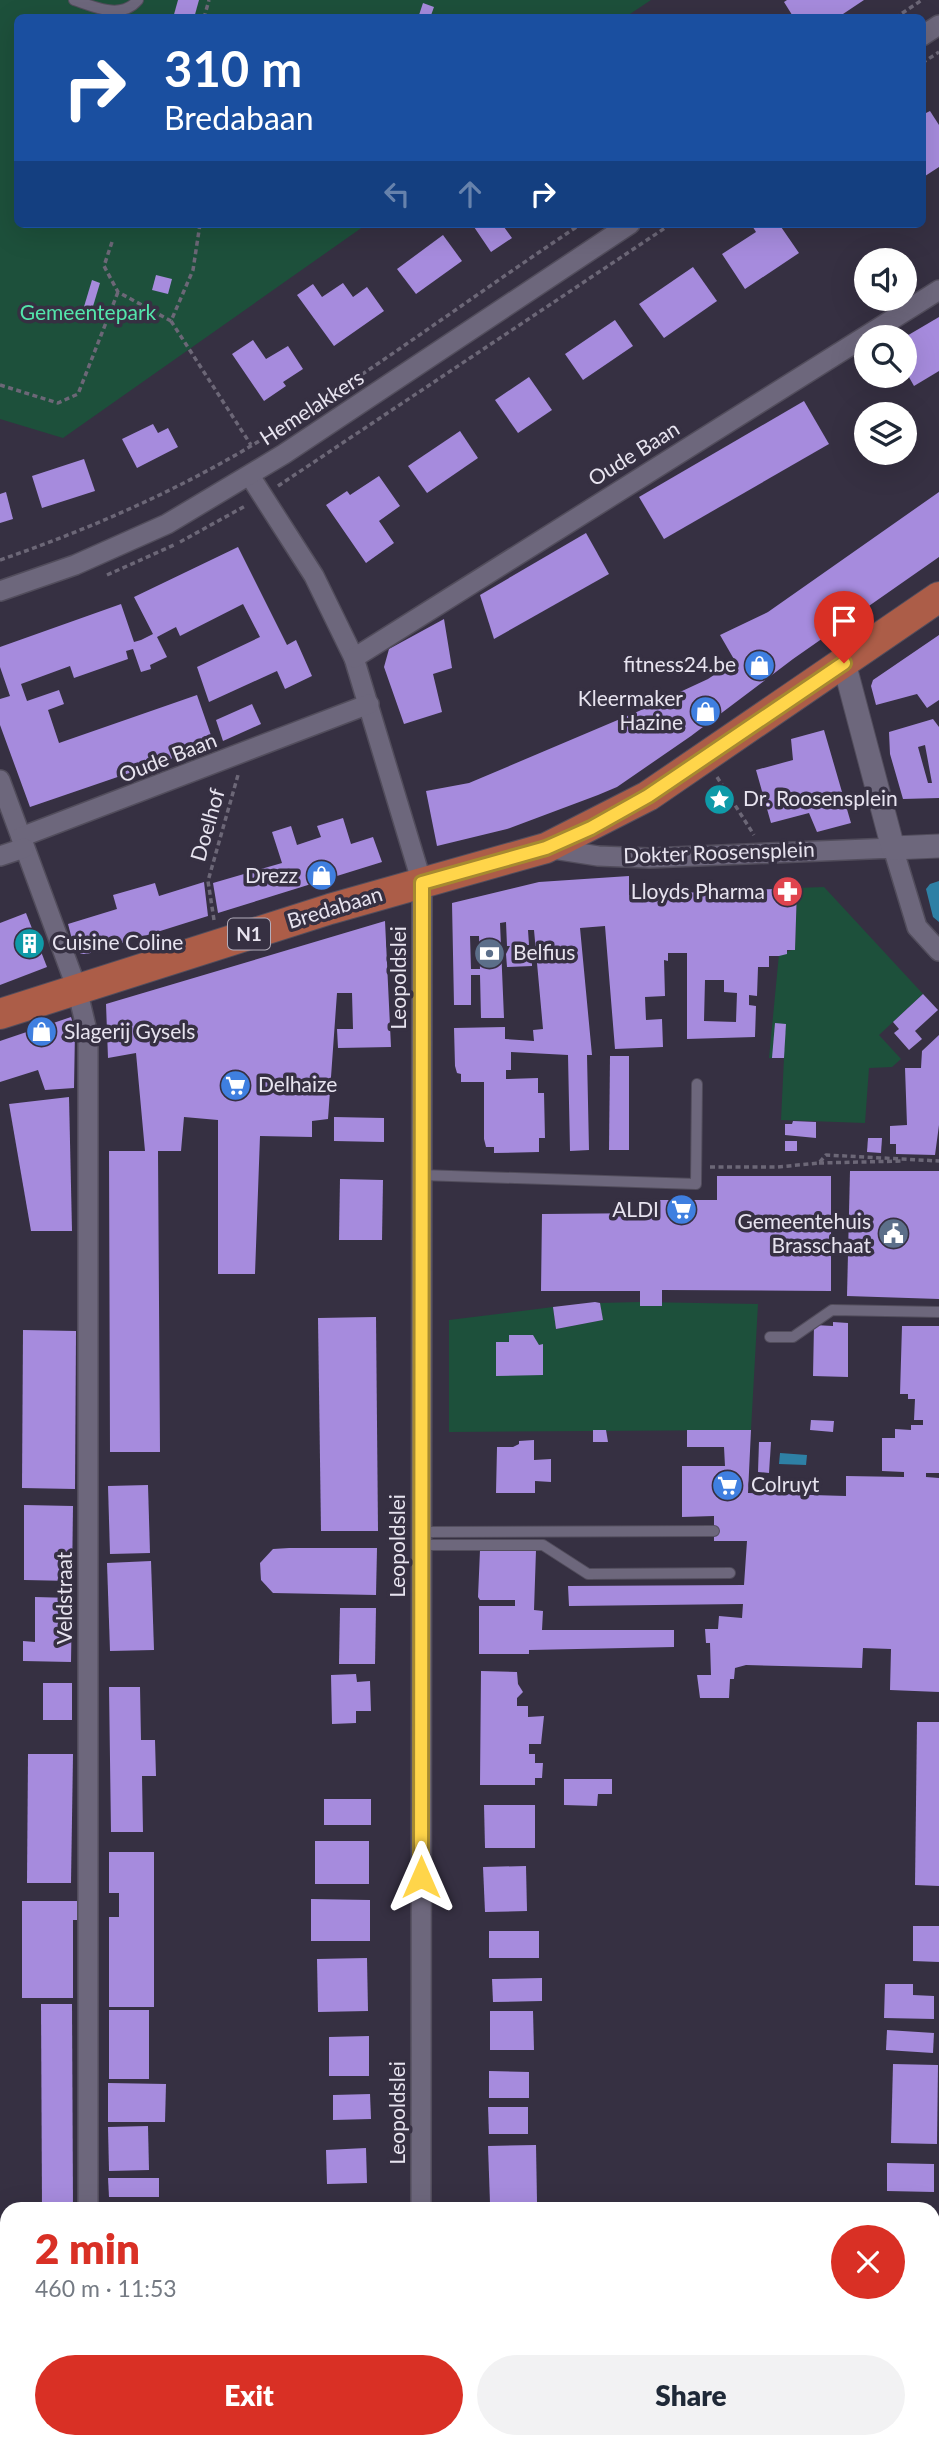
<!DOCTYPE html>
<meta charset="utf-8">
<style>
:root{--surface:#fff;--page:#f2f2f3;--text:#1f2937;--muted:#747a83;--accent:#d93025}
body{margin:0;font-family:Lato,sans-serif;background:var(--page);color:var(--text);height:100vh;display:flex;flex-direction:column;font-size:26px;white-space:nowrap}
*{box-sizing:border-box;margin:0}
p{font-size:23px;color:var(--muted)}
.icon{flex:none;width:38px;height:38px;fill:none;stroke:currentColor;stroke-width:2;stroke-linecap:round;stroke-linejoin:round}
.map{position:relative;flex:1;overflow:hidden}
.panel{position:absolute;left:0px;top:2202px;width:940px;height:247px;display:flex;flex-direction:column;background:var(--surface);border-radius:21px 21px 0 0;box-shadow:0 7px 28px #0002}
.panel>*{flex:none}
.top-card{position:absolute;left:14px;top:14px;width:912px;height:214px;border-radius:10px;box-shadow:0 7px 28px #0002;background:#1a4fa0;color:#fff;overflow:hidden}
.controls{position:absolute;left:854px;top:248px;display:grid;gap:14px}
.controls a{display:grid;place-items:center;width:63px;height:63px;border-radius:50%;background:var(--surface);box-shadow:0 7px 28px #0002;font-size:35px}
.pin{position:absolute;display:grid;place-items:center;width:60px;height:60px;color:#fff;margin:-72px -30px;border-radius:50% 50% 50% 0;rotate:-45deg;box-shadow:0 0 7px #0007}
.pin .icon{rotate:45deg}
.me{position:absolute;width:77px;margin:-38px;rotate:0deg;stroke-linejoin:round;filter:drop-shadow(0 0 5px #0008)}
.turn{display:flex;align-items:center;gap:24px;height:147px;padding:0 35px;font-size:32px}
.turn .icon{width:91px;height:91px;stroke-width:2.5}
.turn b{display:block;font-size:49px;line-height:60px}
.lanes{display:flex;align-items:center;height:66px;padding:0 35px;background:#0003;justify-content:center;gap:35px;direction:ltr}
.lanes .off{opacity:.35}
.round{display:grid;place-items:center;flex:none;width:74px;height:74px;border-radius:37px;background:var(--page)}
.summary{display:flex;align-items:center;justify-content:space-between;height:119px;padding:0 35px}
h1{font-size:42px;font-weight:800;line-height:52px;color:var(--accent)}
.action{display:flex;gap:14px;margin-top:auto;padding:14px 35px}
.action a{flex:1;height:80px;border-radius:42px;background:var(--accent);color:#fff;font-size:28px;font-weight:800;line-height:80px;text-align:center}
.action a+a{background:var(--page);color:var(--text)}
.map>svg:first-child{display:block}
.green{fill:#1d503b}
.water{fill:#2e80a5}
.building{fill:#a68bdd;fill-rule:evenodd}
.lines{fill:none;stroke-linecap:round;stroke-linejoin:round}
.service-casing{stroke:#524d5c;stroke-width:12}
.minor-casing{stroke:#524d5c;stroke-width:22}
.tertiary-casing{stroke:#524d5c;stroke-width:25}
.primary-casing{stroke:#524d5c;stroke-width:32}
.path{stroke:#6c6777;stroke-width:3.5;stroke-dasharray:5 3.5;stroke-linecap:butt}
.service{stroke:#6d677c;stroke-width:10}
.minor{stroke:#6d677c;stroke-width:19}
.tertiary{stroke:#6d677c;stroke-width:23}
.primary{stroke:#ac5d48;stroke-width:30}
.route-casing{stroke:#a68a30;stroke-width:18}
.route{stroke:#ffd54a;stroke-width:12}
.labels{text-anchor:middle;stroke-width:7;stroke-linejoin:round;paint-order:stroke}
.shield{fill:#363042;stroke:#b2adbb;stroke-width:2}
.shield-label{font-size:19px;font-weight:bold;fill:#e7e3ef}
.park-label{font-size:21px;fill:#53e6ab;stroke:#363042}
.street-label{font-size:21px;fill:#e7e3ef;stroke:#363042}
.poi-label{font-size:21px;fill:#e7e3ef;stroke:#363042;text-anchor:end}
</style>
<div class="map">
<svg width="939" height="2447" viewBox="0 0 939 2447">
<rect width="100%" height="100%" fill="#363042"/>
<g class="green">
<polygon points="0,0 651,0 624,18 18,18 18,224 367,224 63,438 0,419"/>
<polygon points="824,887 923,994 879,1035 901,1059 892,1067 869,1068 865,1123 781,1120 784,1058 769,1058 779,954 795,949 797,888"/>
<polygon points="640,1302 758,1304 751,1430 449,1432 449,1320 553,1307 556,1329 602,1320 600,1303"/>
</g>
<g class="water">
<polygon points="939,881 939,922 933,917 926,889 930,884"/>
<polygon points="780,1453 807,1455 806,1465 779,1464"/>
</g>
<g class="building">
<polygon points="178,0 199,0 194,18 173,18"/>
<polygon points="787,0 864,0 837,18 794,18 784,2"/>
<polygon points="423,3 434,7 430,18 419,15"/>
<polygon points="930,111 939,125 939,167 922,178 922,115"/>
<polygon points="472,224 510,224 504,227 512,238 491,252"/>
<polygon points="751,224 779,224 799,253 745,289 722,254 756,232"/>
<polygon points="443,235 462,261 416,294 397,269"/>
<polygon points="693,267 717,301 664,338 639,304"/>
<polygon points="156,275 172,279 168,294 152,290"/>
<polygon points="92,280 100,283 91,313 83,310"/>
<polygon points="343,283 353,297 367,287 384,311 334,346 297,295 313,284 322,297"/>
<polygon points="939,317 939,371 914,386 905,370 905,337"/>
<polygon points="615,320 633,346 583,380 565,354"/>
<polygon points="253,340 266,359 288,346 303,369 283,382 286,386 264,401 232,354"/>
<polygon points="529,377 552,410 518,433 495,400"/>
<polygon points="804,401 829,444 664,539 639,497"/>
<polygon points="153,424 158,433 168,428 178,447 137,468 122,439"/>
<polygon points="460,431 478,458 427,493 408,466"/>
<polygon points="84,459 95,491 42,508 32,476"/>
<polygon points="379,476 400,506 379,521 394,543 366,563 326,505 347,491 350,495"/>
<polygon points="6,492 13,519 0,523 0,494"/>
<polygon points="939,492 939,557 793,659 691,736 617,787 598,795 507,829 437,846 426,791 469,783 639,711 708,679 735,661 720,635 768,612"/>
<polygon points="586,533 609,574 494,639 480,595"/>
<polygon points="238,547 287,645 296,640 312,676 285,689 277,671 209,702 197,667 260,637 243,604 180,636 176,627 157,637 167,657 150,665 151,669 141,672 133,649 126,651 128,659 74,678 70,666 21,684 27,701 59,690 64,704 48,710 59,743 197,695 214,744 30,807 0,725 0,699 10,696 0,667 0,647 121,604 134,642 141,640 153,634 134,597"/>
<polygon points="444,619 452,668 433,674 442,712 404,724 384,667 389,649"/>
<polygon points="939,635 939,700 927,708 917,694 876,705 871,686 873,680"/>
<polygon points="252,704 261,724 223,741 216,720"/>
<path d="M 933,719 L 939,727 L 939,798 L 903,799 L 890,754 L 889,732 ZM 925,745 L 932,783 L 928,783 L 918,747 Z"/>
<polygon points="824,730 851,823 817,832 809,813 771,823 756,770 793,760 791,739"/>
<polygon points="343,818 351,844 373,837 382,862 218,913 213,883 282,863 272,832 291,826 297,845 321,837 317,826"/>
<path d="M 629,876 L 629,895 L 797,888 L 795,950 L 787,950 L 787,954 L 779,956 L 769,956 L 769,967 L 758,967 L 757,996 L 749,995 L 749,1005 L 756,1006 L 755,1037 L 687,1039 L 687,953 L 668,953 L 668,961 L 664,960 L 665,996 L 645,997 L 646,1020 L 662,1019 L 663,1047 L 615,1049 L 605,926 L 580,928 L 592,1055 L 587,1055 L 589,1150 L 570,1151 L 568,1055 L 511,1052 L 511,1070 L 506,1070 L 506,1079 L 538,1078 L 538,1093 L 544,1093 L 545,1138 L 539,1138 L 539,1152 L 494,1153 L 494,1147 L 486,1147 L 484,1139 L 484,1082 L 461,1082 L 461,1074 L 457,1073 L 455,1066 L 454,1028 L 505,1027 L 505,1039 L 534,1041 L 533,1030 L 543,1029 L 534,930 L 528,930 L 529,945 L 526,945 L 526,950 L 532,953 L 532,966 L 507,967 L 506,954 L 510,946 L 507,946 L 506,922 L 500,923 L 504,1018 L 481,1018 L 480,975 L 471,975 L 471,1005 L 454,1005 L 452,903 L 539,882 ZM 470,936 L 479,936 L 480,969 L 471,969 ZM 705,980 L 724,980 L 724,992 L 737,993 L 736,1022 L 704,1021 Z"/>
<polygon points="204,882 208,916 87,954 81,954 74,947 68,924 117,909 113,895 155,883 159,896"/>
<polygon points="26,913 47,967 0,985 0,923"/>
<polygon points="385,921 391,1047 338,1048 337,1029 353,1029 352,993 337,993 328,1119 312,1121 312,1137 260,1136 255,1274 218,1274 218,1120 184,1117 181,1151 158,1151 160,1452 110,1452 109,1151 145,1151 136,1053 108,1058 106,1004"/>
<polygon points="923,994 938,1010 915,1031 922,1039 909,1050 894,1033 899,1029 893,1022"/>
<polygon points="71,1017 75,1030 74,1088 45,1090 38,1070 0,1082 0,1041"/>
<polygon points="775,1023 786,1024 784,1058 772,1058"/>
<polygon points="939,1035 939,1125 935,1155 896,1154 896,1144 890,1144 890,1126 907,1125 905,1068 921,1068 922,1051"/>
<polygon points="610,1056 629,1056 629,1150 609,1150"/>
<polygon points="69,1097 72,1231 31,1231 9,1104"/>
<polygon points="334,1117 384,1118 384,1142 334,1141"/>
<polygon points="793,1121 816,1122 816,1138 785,1135 785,1124 792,1124"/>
<polygon points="868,1138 882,1138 881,1153 867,1152"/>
<rect x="785" y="1141" width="12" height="10"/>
<polygon points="850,1171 939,1171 939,1299 847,1296"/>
<polygon points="717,1176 831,1176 831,1291 662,1290 662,1306 640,1306 640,1291 541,1291 542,1214 654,1213 654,1200 717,1200"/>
<polygon points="340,1179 383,1180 382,1240 339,1240"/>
<polygon points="595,1302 600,1303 603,1320 556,1329 553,1307"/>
<polygon points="376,1317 378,1531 321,1531 318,1318"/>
<polygon points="833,1322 848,1323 848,1377 813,1376 814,1325 833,1326"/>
<polygon points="902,1326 939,1326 939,1473 926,1473 926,1477 939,1478 939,1692 890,1690 891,1649 863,1648 862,1668 746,1665 735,1668 734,1679 730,1679 729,1698 700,1698 697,1675 711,1675 710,1643 706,1643 705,1629 718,1629 719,1616 742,1618 743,1604 569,1606 568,1586 744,1585 747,1541 714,1541 714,1516 682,1517 682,1466 725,1466 724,1447 687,1447 687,1430 751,1430 748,1493 846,1496 846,1476 904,1477 904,1472 882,1471 882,1438 895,1438 895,1429 911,1430 911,1425 923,1425 923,1420 914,1420 915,1399 908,1399 908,1394 900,1394"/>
<polygon points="23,1330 76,1331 75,1489 22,1488"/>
<polygon points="509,1335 533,1335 539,1345 543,1344 543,1375 496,1376 496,1342 509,1342"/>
<polygon points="811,1420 834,1421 833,1432 810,1430"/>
<polygon points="593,1430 606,1430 608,1442 593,1442"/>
<polygon points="534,1440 534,1460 551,1459 551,1482 535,1481 535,1493 496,1493 497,1447 513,1447 519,1444 519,1441"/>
<polygon points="759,1442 771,1442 769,1473 758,1472"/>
<polygon points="148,1485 150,1553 110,1554 108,1486"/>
<polygon points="24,1505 73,1506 72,1581 24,1580"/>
<polygon points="289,1548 377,1548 376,1595 273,1593 261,1580 260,1563 273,1549"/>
<polygon points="480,1550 536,1550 534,1610 543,1611 542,1630 674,1630 674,1647 529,1650 529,1654 479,1654 479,1606 515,1606 515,1600 480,1600 478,1597"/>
<polygon points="151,1561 154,1650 110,1651 107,1563"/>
<polygon points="35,1597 72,1598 71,1662 23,1661 23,1641 35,1642"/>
<polygon points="340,1608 376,1608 375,1664 339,1664"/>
<polygon points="481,1671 517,1672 518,1684 523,1692 517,1698 517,1706 528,1706 528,1717 544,1716 541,1744 529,1744 529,1754 535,1754 535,1763 543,1763 542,1778 535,1778 535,1785 480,1785"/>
<polygon points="356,1674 357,1682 370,1681 371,1711 356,1711 356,1723 332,1724 331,1675"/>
<rect x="43" y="1683" width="29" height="37"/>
<polygon points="109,1687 140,1687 141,1740 155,1740 156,1776 142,1776 143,1832 111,1832"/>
<polygon points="917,1722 939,1722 939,1886 915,1885"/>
<polygon points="28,1754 73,1754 71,1883 27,1883"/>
<polygon points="564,1779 612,1779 612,1794 598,1794 597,1806 564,1805"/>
<rect x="324" y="1799" width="47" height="26"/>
<polygon points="484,1805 535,1805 535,1848 485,1848"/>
<rect x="315" y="1841" width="54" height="43"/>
<polygon points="109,1852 154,1852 154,2007 109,2007 109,1917 119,1917 119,1893 109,1893"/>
<polygon points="526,1866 527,1911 485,1912 483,1867"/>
<polygon points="311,1899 370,1900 370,1941 311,1941"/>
<polygon points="22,1901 81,1901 80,1920 73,1920 73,1998 22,1998"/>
<polygon points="913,1926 939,1926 939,1962 913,1961"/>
<rect x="489" y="1931" width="50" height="27"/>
<polygon points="367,1958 368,2011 318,2012 317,1959"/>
<polygon points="542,1978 542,2001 493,2002 492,1979"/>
<polygon points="885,1984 913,1984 913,1995 934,1996 934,2019 884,2018"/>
<polygon points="41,2004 72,2004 73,2208 42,2208"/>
<rect x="109" y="2010" width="40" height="69"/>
<polygon points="490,2011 533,2011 534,2050 490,2050"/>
<polygon points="887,2030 934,2033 933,2053 886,2050"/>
<polygon points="369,2036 369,2076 329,2076 329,2037"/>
<polygon points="893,2064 938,2065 937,2144 891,2143"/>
<polygon points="489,2071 529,2072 529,2098 489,2098"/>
<polygon points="108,2083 166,2084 165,2122 108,2122"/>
<polygon points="370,2094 371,2119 333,2120 333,2095"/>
<polygon points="488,2107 528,2107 528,2134 489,2134"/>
<polygon points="148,2126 149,2170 109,2171 108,2127"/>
<polygon points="536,2145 537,2202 490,2203 488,2146"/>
<polygon points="366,2148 367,2183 327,2184 326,2150"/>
<polygon points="887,2163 934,2164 934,2192 887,2191"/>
<polygon points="108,2178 159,2178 159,2197 109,2197"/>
<polygon points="0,2222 7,2222 7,2273 0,2272"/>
<polygon points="0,2361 7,2362 7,2393 0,2392"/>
<rect x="480" y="2441" width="48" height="6"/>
<polygon points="572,2441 630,2441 629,2447 571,2447"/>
<polygon points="635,2441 665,2441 664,2447 634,2447"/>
<polygon points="670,2441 707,2445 706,2447 669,2447"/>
</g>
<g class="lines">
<defs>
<g id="service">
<path d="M 74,0 C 95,7 121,20 138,0"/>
<polyline points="421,1175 696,1184 697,1084"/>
<polyline points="770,1337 793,1337 832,1310 939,1312"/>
<polyline points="421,1532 714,1531"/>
<polyline points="421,1545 543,1545 588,1574 730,1573"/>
</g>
<g id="minor">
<polyline points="922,36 939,25"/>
<polyline points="250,476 314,576 354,658 422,883 421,2208"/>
<polyline points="0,591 75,565 167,524 284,454 630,224"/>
<polyline points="354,658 939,290"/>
<polyline points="0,780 77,989 88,1035 88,2208"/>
<polyline points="21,837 369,704"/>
<polyline points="547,848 598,856 649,858 893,848 917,927 939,951"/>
<polyline points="0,856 24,848"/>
<polyline points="0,2309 7,2310"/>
<polyline points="933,2431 939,2432"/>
<polyline points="88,2441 88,2447"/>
<polyline points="419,2441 419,2447"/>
</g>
<polyline id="tertiary" points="844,663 893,848 939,846"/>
<polyline id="primary" points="0,1014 330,909 546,848 648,796 939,597"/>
</defs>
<use href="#service" class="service-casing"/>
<use href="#minor" class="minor-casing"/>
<use href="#tertiary" class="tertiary-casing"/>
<use href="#primary" class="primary-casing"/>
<g class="path">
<polyline points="204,18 209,0"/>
<polyline points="895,18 922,0"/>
<polyline points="922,63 939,52"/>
<polyline points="200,224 193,270 171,321 251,445"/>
<polyline points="112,242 104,266 118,292 171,321"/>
<polyline points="0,385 58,403 78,394 118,292"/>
<polyline points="278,486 671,224"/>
<polyline points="180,542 247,505"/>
<path d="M 0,560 C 87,530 172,493 251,446 C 363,378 471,297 581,224"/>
<polyline points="107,575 174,545"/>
<polyline points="717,777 754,835"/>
<polyline points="214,920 208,881 238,775"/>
<polyline points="819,1163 904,1161"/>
<polyline points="710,1167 778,1167 819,1163 826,1155 939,1161"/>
</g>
<use href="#service" class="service"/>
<use href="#minor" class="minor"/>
<use href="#tertiary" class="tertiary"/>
<use href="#primary" class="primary"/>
</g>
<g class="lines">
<defs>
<polyline id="route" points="421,1877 422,883 546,848 591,828 648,796 844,663"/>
</defs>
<use href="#route" class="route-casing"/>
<use href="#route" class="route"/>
</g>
<defs>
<symbol id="shop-disc" viewBox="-11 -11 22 22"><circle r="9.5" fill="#3f7fe0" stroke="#363042"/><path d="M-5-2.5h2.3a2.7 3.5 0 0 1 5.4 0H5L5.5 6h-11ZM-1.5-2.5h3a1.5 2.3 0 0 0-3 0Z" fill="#fff"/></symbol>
<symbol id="sight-disc" viewBox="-11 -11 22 22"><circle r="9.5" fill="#0f9aa8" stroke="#363042"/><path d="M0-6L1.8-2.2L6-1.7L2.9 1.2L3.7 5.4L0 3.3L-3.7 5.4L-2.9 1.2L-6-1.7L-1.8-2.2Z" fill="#fff"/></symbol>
<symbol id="pharmacy-disc" viewBox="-11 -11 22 22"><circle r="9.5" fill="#e0444e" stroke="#363042"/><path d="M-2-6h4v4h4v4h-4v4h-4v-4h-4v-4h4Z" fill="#fff"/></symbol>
<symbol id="building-disc" viewBox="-11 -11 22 22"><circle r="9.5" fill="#0f9aa8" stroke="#363042"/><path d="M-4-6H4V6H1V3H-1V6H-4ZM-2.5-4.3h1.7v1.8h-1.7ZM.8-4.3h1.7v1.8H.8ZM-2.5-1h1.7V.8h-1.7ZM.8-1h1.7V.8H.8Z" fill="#fff"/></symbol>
<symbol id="bank-disc" viewBox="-11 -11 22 22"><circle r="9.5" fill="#5c6f8a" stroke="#363042"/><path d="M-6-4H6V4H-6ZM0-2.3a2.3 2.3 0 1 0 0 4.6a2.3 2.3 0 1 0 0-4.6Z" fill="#fff"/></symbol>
<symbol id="supermarket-disc" viewBox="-11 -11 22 22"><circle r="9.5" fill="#3f7fe0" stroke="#363042"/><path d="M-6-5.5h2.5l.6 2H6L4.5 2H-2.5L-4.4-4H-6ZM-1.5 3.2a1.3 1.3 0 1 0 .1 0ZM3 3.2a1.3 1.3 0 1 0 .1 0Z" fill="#fff"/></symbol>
<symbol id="civic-disc" viewBox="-11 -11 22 22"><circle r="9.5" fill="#5c6f8a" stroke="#363042"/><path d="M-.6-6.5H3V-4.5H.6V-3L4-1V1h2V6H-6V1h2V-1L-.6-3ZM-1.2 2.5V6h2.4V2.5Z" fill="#fff"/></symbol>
</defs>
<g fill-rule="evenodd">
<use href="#shop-disc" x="742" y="648" width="35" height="35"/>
<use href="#shop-disc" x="688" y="694" width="35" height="35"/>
<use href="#sight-disc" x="702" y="782" width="35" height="35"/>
<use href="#shop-disc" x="304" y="858" width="35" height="35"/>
<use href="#pharmacy-disc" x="770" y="874" width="35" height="35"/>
<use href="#building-disc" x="12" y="926" width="35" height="35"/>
<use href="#bank-disc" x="472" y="936" width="35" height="35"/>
<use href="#shop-disc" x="24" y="1014" width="35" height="35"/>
<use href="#supermarket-disc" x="218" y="1068" width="35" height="35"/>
<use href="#supermarket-disc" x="664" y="1192" width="35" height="35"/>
<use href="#civic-disc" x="876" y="1216" width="35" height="35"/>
<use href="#supermarket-disc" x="710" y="1468" width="35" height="35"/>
</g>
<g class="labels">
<rect class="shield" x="228" y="918.5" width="42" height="31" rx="5"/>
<g class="shield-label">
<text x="249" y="941">N1</text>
</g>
<g class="park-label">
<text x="88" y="320">Gemeentepark</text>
</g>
<g class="street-label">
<text transform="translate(312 408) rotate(-33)" y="7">Hemelakkers</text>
<text transform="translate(634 454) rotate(-32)" y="7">Oude Baan</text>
<text transform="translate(168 758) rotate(-21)" y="7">Oude Baan</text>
<text transform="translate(208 825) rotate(-74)" y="7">Doelhof</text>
<text transform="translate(719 853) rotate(-2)" y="7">Dokter Roosensplein</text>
<text transform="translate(335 908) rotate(-17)" y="7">Bredabaan</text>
<text transform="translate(399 978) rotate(-90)" y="7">Leopoldslei</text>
<text transform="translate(398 1546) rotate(-90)" y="7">Leopoldslei</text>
<text transform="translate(65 1598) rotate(-90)" y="7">Veldstraat</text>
<text transform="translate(398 2113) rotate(-90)" y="7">Leopoldslei</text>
</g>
<g class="poi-label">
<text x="736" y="672">fitness24.be</text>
<text x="683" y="706">Kleermaker<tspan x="683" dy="24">Hazine</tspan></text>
<text x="743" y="806" text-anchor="start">Dr. Roosensplein</text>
<text x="298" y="883">Drezz</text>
<text x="765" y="899">Lloyds Pharma</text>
<text x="52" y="950" text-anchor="start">Cuisine Coline</text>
<text x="513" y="960" text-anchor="start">Belfius</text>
<text x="64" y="1039" text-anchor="start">Slagerij Gysels</text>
<text x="258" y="1092" text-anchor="start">Delhaize</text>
<text x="659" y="1217">ALDI</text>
<text x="871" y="1229">Gemeentehuis<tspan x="871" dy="24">Brasschaat</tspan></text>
<text x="751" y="1492" text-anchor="start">Colruyt</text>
</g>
</g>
</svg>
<div class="controls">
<a><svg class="icon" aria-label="sound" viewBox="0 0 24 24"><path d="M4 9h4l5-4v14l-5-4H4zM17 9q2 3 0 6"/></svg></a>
<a><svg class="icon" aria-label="search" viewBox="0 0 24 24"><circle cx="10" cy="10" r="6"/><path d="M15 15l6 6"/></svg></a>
<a><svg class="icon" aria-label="layers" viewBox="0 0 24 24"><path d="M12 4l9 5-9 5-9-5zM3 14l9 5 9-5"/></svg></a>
</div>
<div class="pin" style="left:844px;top:663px;background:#d93025"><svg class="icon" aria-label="arrive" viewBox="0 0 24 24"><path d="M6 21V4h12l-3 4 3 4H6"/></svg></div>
<svg class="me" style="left:421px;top:1877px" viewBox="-20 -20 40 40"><path d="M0-17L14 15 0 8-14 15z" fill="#ffd54a" stroke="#fff" stroke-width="4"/></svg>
<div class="top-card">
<div class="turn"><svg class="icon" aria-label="right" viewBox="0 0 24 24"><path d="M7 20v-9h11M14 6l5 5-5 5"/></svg><div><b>310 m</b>Bredabaan</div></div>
<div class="lanes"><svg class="icon off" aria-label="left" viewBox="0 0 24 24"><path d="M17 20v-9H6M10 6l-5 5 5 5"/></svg><svg class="icon off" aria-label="ahead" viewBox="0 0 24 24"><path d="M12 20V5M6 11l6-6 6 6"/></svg><svg class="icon" aria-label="right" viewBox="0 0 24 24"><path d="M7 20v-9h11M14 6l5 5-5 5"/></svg></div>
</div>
<section class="panel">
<div class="summary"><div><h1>2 min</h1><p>460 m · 11:53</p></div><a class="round" style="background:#d93025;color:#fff"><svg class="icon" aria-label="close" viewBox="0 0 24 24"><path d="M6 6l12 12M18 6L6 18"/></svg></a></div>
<div class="action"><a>Exit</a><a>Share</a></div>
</section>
</div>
